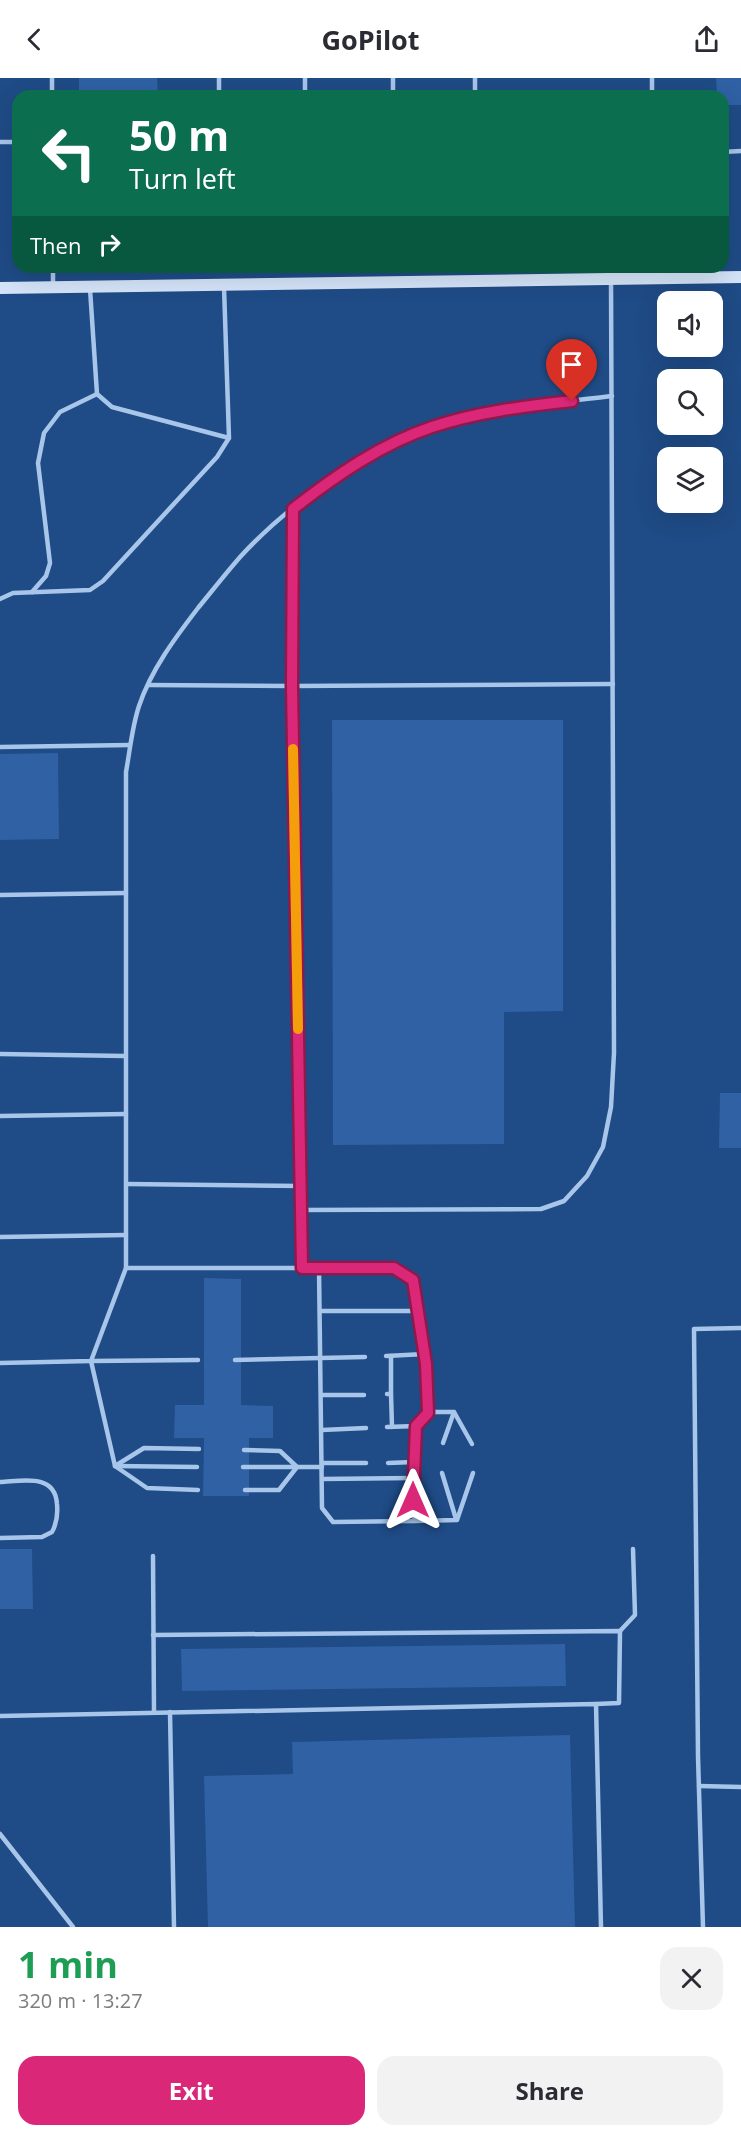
<!DOCTYPE html>
<meta charset="utf-8">
<style>
:root{--surface:#fff;--page:#f2f2f3;--text:#2b2b33;--muted:#7c7c81;--accent:#db2777}
body{margin:0;font-family:"Open Sans",sans-serif;background:var(--page);color:var(--text);height:100vh;display:flex;flex-direction:column;font-size:22px;white-space:nowrap}
*{box-sizing:border-box;margin:0}
p{font-size:20px;color:var(--muted)}
.icon{flex:none;width:33px;height:33px;fill:none;stroke:currentColor;stroke-width:2;stroke-linecap:round;stroke-linejoin:round}
.map{position:relative;height:1849px;overflow:hidden}
.drawer{display:flex;flex-direction:column;background:var(--surface);flex:1}
.drawer>*{flex:none}
.top-card{position:absolute;left:12px;top:12px;width:717px;height:183px;border-radius:18px;box-shadow:0 6px 24px #0002;background:#0b6e4f;color:#fff;overflow:hidden}
.tools{position:absolute;left:657px;top:213px;display:grid;gap:12px}
.tools a{display:grid;place-items:center;width:66px;height:66px;border-radius:12px;background:var(--surface);box-shadow:0 6px 24px #0002;font-size:30px}
.pin{position:absolute;display:grid;place-items:center;width:51px;height:51px;color:#fff;margin:-62px -26px;border-radius:50% 50% 50% 0;rotate:-45deg;box-shadow:0 0 6px #0007}
.pin .icon{rotate:45deg}
.me{position:absolute;width:66px;margin:-33px;rotate:0deg;stroke-linejoin:round;filter:drop-shadow(0 0 4px #0008)}
.turn{display:flex;align-items:center;gap:21px;height:126px;padding:0 18px;font-size:27px}
.turn .icon{width:78px;height:78px;stroke-width:2.5}
.turn b{display:block;font-size:42px;line-height:51px}
.then{display:flex;align-items:center;height:57px;padding:0 18px;background:#0003;gap:12px;font-size:22px}
.round{display:grid;place-items:center;flex:none;width:63px;height:63px;border-radius:18px;background:var(--page)}
.overview{display:flex;align-items:center;justify-content:space-between;height:102px;padding:0 18px}
h1{font-size:36px;font-weight:700;line-height:45px;color:#1e9e55}
.cta{display:flex;gap:12px;margin-top:auto;padding:12px 18px}
.cta a{flex:1;height:69px;border-radius:18px;background:var(--accent);color:#fff;font-size:24px;font-weight:700;line-height:69px;text-align:center}
.cta a+a{background:var(--page);color:var(--text)}
header{display:flex;justify-content:space-between;align-items:center;height:78px;padding:0 18px;background:var(--surface);font-size:27px;font-weight:700}
.map>svg:first-child{display:block}
.building{fill:#2f61a4}
.lines{fill:none;stroke-linecap:round;stroke-linejoin:round}
.service{stroke:#a8c5ea;stroke-width:4.5}
.secondary{stroke:#d4e3f8;stroke-width:12}
.route-casing{stroke:#8e194d;stroke-width:15}
.route{stroke:#db2777;stroke-width:10}
.slow{stroke:#f59e0b;stroke-width:10}
</style>
<header><svg class="icon" aria-label="back" viewBox="0 0 24 24"><path d="M15 5l-7 7 7 7"/></svg>GoPilot<svg class="icon" aria-label="share" viewBox="0 0 24 24"><path d="M12 15V3M7 8l5-5 5 5M5 13v7h14v-7"/></svg></header>
<div class="map">
<svg width="741" height="1849" viewBox="0 0 741 1849">
<rect width="100%" height="100%" fill="#1f4b86"/>
<g class="building">
<polygon points="79,0 157,0 158,18 79,18"/>
<polygon points="716,0 741,0 741,27 723,27 723,18 717,18"/>
<polygon points="332,642 563,642 563,933 504,934 504,1066 333,1067"/>
<polygon points="58,675 59,761 0,762 0,676"/>
<polygon points="720,1015 741,1015 741,1070 719,1070"/>
<polygon points="204,1200 241,1201 241,1327 273,1328 273,1360 249,1360 249,1418 203,1418 204,1360 174,1360 175,1327 204,1327"/>
<polygon points="0,1471 32,1471 33,1531 0,1531"/>
<polygon points="565,1566 566,1608 182,1613 181,1571"/>
<polygon points="570,1657 575,1849 208,1849 204,1698 293,1696 292,1664"/>
</g>
<g class="lines">
<g class="service">
<polyline points="52,0 52,18"/>
<polyline points="219,0 219,18"/>
<polyline points="305,0 305,18"/>
<polyline points="393,0 393,18"/>
<polyline points="475,0 475,18"/>
<polyline points="652,0 652,18"/>
<polyline points="0,64 18,64"/>
<polyline points="723,74 741,73"/>
<polyline points="53,189 53,209"/>
<polyline points="607,189 611,201"/>
<polyline points="90,211 97,316 112,329 229,360"/>
<polyline points="32,514 46,498 50,485 38,385 44,355 60,334 97,316"/>
<polyline points="0,521 13,515 90,512 103,503 217,379 229,360 224,209"/>
<polyline points="148,607 292,608 293,431"/>
<polyline points="0,669 130,667"/>
<polyline points="0,817 126,815"/>
<polyline points="0,976 125,978"/>
<polyline points="0,1038 126,1036"/>
<polyline points="126,1106 301,1108 301,1132 541,1131 564,1123 587,1098 603,1069 611,1029 614,975 611,201 616,189"/>
<polyline points="301,1108 292,608 613,606"/>
<polyline points="301,1132 302,1190"/>
<polyline points="0,1159 126,1157"/>
<polyline points="126,1190 319,1190 322,1430 333,1444 414,1443 413,1400 416,1348 428,1334 426,1286 413,1202 394,1190 319,1190"/>
<polyline points="320,1233 418,1233"/>
<polyline points="386,1278 425,1276"/>
<polyline points="198,1282 91,1283 115,1388 147,1410 198,1412"/>
<polyline points="235,1282 365,1279"/>
<path d="M 0,1285 L 91,1283 L 126,1190 L 126,694 C 130,672 132,649 139,628 C 151,592 175,560 198,530 C 212,513 226,495 241,478 C 288,427 367,370 432,349 C 490,330 552,325 612,318"/>
<polyline points="387,1316 391,1316 391,1278"/>
<polyline points="391,1316 392,1349"/>
<polyline points="322,1317 364,1317"/>
<polyline points="428,1334 454,1334 472,1366"/>
<polyline points="387,1349 416,1348"/>
<polyline points="322,1352 366,1350"/>
<polyline points="443,1365 454,1334"/>
<polyline points="244,1372 280,1373 297,1389 279,1412 245,1412"/>
<polyline points="322,1385 366,1385"/>
<polyline points="388,1385 414,1384"/>
<polyline points="115,1388 144,1370 199,1371"/>
<polyline points="115,1388 197,1389"/>
<polyline points="243,1389 322,1389"/>
<polyline points="442,1395 456,1441"/>
<polyline points="322,1401 413,1400"/>
<path d="M 0,1404 C 23,1403 55,1395 57,1426 C 58,1437 57,1445 52,1454 L 42,1459 L 0,1460"/>
<polyline points="414,1443 457,1442 473,1395"/>
<polyline points="153,1478 154,1634"/>
<polyline points="620,1553 635,1537 633,1471"/>
<polyline points="153,1557 620,1553 619,1625 596,1626"/>
<polyline points="170,1634 174,1849"/>
<polyline points="0,1638 596,1626 601,1849"/>
<polyline points="699,1708 741,1709"/>
<polyline points="0,1756 73,1849"/>
<polyline points="703,1849 698,1678 694,1251 741,1250"/>
</g>
<polyline class="secondary" points="0,210 741,199"/>
</g>
<g class="lines">
<defs>
<path id="route" d="M 413,1422 L 416,1348 L 428,1335 L 426,1286 L 413,1202 L 394,1190 L 302,1190 L 292,608 L 293,431 C 335,398 381,366 432,349 C 477,334 526,328 572,323"/>
</defs>
<use href="#route" class="route-casing"/>
<use href="#route" class="route"/>
<polyline class="slow" points="293,671 298,951"/>
</g>
</svg>
<div class="tools">
<a><svg class="icon" aria-label="sound" viewBox="0 0 24 24"><path d="M4 9h4l5-4v14l-5-4H4zM17 9q2 3 0 6"/></svg></a>
<a><svg class="icon" aria-label="search" viewBox="0 0 24 24"><circle cx="10" cy="10" r="6"/><path d="M15 15l6 6"/></svg></a>
<a><svg class="icon" aria-label="layers" viewBox="0 0 24 24"><path d="M12 4l9 5-9 5-9-5zM3 14l9 5 9-5"/></svg></a>
</div>
<div class="pin" style="left:572px;top:323px;background:#d93025"><svg class="icon" aria-label="arrive" viewBox="0 0 24 24"><path d="M6 21V4h12l-3 4 3 4H6"/></svg></div>
<svg class="me" style="left:413px;top:1422px" viewBox="-20 -20 40 40"><path d="M0-17L14 15 0 8-14 15z" fill="#db2777" stroke="#fff" stroke-width="4"/></svg>
<div class="top-card">
<div class="turn"><svg class="icon" aria-label="left" viewBox="0 0 24 24"><path d="M17 20v-9H6M10 6l-5 5 5 5"/></svg><div><b>50 m</b>Turn left</div></div>
<div class="then">Then<svg class="icon" aria-label="right" viewBox="0 0 24 24"><path d="M7 20v-9h11M14 6l5 5-5 5"/></svg></div>
</div>
</div>
<section class="drawer">
<div class="overview"><div><h1>1 min</h1><p>320 m · 13:27</p></div><a class="round"><svg class="icon" aria-label="close" viewBox="0 0 24 24"><path d="M6 6l12 12M18 6L6 18"/></svg></a></div>
<div class="cta"><a>Exit</a><a>Share</a></div>
</section>
